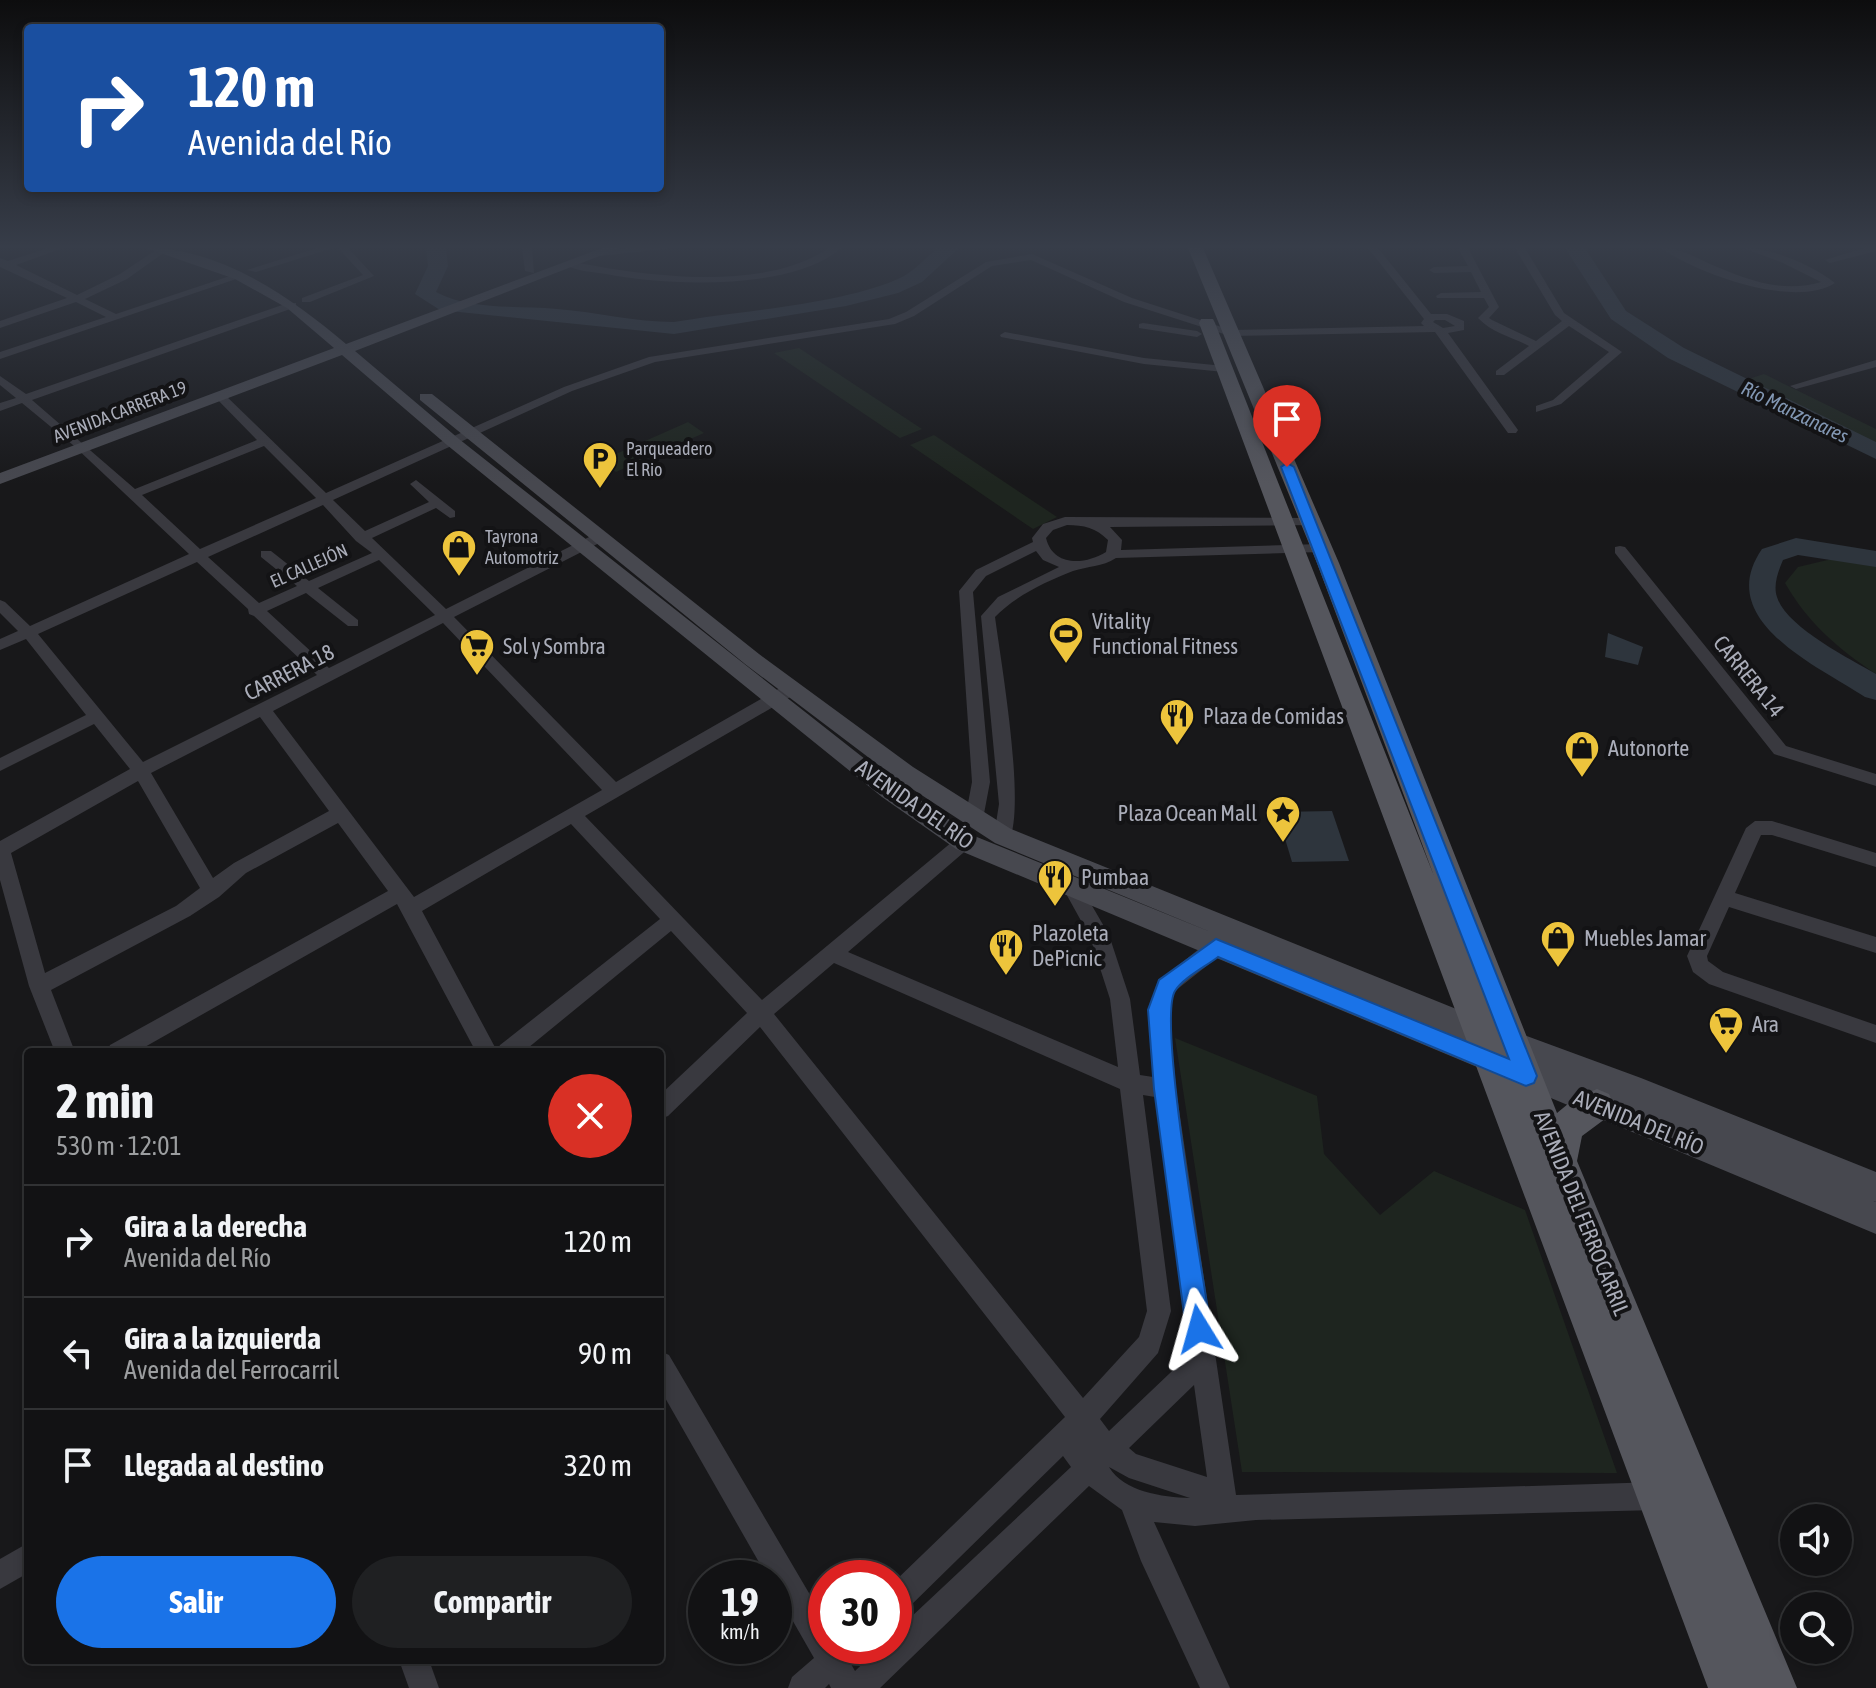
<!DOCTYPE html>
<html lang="es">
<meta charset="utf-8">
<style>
:root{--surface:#121214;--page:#1f2022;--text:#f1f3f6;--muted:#9c9ea0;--line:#313234;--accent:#1a73e8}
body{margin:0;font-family:"Asap Condensed",sans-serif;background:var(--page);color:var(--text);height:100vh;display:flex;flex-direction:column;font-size:30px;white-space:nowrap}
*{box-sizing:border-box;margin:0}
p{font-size:26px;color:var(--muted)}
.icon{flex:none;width:44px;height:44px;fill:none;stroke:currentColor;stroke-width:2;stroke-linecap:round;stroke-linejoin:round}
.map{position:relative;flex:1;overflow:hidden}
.side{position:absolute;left:24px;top:1048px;width:640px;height:616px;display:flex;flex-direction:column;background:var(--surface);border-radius:8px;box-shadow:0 4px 12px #0003,0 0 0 2px var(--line)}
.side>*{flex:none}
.banner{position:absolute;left:24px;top:24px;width:640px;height:168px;border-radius:8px;box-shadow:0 4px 12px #0003,0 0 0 2px var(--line);background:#1a4fa0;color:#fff;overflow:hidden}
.tools{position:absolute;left:1780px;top:1504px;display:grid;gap:16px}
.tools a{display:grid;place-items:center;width:72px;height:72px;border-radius:50%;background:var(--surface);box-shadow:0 4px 12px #0003,0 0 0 2px var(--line);font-size:40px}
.speed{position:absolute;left:688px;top:1560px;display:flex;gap:16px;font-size:40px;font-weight:700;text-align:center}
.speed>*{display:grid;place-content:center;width:104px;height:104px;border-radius:50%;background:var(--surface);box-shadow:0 4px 12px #0003,0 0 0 2px var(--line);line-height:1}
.speed small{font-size:20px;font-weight:400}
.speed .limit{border:12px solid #d22;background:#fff;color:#111}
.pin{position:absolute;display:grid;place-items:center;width:68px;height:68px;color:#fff;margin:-82px -34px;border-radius:50% 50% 50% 0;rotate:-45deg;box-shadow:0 0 8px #0007}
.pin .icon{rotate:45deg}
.me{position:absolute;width:88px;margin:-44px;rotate:352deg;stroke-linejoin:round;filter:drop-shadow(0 0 6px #0008)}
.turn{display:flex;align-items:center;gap:28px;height:168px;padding:0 32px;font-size:36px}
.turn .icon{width:104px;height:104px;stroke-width:2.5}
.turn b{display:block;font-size:56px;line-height:68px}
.round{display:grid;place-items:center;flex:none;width:84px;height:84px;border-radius:42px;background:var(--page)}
.overview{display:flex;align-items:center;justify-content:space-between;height:136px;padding:0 32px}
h1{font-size:48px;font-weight:700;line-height:60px}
.action{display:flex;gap:16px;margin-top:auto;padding:16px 32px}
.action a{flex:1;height:92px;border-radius:48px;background:var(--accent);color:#fff;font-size:32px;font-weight:700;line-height:92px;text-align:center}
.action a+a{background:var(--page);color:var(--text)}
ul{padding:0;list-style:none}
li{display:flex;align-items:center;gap:24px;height:112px;padding:0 32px;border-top:2px solid var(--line)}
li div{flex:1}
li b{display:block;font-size:30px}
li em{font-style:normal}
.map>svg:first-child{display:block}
.green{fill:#1e251f}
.water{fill:#2e353d}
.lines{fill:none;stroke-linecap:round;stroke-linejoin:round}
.river{fill:#2e353d;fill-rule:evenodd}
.minor{fill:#39393f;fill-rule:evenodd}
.secondary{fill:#47484f;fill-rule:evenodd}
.primary{fill:#55565d;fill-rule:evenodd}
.route{fill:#1a73e8;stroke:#114b97;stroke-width:2}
.labels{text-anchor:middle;stroke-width:8;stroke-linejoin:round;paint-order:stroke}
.far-street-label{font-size:18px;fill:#aaadb9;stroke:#131315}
.far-poi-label{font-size:18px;fill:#aaadb9;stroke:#131315;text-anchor:start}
.far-water-label{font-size:20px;font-style:italic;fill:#8297b3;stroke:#131315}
.poi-label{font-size:22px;fill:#aaadb9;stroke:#131315;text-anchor:start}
.street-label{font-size:22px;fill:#aaadb9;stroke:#131315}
</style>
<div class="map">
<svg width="1876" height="1688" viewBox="0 0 1876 1688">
<rect width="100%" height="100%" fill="#18181a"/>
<g class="green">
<polygon points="799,348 922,429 900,438 774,353"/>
<polygon points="1764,374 1876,429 1876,449 1739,382"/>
<polygon points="688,422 704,433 616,472 600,461"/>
<polygon points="934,435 1057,517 1033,529 910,445"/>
<path d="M 1836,558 L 1876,566 L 1876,674 C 1837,648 1808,623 1785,583 L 1798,567 Z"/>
<polygon points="1175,1038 1317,1096 1324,1154 1380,1215 1434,1171 1525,1210 1617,1473 1242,1472"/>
</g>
<g class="water">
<polygon points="1608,633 1643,647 1638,665 1605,657"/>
<polygon points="1332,811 1349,861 1292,862 1277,812"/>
</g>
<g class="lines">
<g class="river">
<path d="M 426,248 L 446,248 L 448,266 L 436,292 C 472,311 517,305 557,309 C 597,312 635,322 674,322 C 738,311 849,304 904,276 C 916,269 927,257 937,248 L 959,248 L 922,282 L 898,293 L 846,306 L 674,334 L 440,310 L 415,294 L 428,266 Z"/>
<polygon points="1565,248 1585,248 1626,311 1684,348 1876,442 1876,459 1668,358 1611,319"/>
<path d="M 1796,538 L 1876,551 L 1876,567 L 1798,555 L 1783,560 C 1778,572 1773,585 1777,597 C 1786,627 1850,659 1876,674 L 1876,700 L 1865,697 C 1816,665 1713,620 1762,549 Z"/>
</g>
<g class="minor">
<polygon points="48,248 63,248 16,265 77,295 120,274 156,250 162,250 162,254 127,279 85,299 116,314 236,274 245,276 0,359 0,352 106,317 76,302 0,328 0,321 67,298 0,267 0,258 8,261"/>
<polygon points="317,248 333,248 256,272 247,270"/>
<polygon points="338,248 348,248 374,276 310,302 302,302 302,298 363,275"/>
<polygon points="522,248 532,248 534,273 525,271"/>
<polygon points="627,248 673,248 600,256 595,253"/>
<path d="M 829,248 L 841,248 C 793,291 666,286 606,274 C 592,272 575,271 564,264 L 569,261 C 643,276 763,293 829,248 Z"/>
<path d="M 1368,248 L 1378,248 L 1431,314 L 1447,314 L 1464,321 L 1464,330 L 1448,333 L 1518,430 L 1516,433 L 1508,433 L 1435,332 L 1230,336 L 1124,302 L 1031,260 L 992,266 L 914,316 L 895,324 L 655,362 L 572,391 L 333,500 L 365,531 L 429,502 L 410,484 L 416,480 L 455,511 L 455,517 L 450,518 L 436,508 L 372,538 L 446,609 L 595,534 L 605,534 L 605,540 L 454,617 L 616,782 L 780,688 L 792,688 L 794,692 L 792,696 L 585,816 L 762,1000 L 958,837 L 970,837 L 973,842 L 970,847 L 848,952 L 1118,1067 L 1110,999 L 1090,937 L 1064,890 L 1066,885 L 1080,885 L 1109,935 L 1130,999 L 1140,1075 L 1153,1077 L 1149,1010 L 1157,986 L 1160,980 L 1209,941 L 1216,939 L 1223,941 L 1226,947 L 1223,953 L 1175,991 L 1169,1010 L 1176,1089 L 1236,1495 L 1658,1482 L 1668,1486 L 1672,1496 L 1668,1506 L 1658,1510 L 1256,1520 L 1195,1526 L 1154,1522 L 1230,1688 L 1200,1688 L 1141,1561 L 1122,1510 L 1089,1486 L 880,1688 L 831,1688 L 829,1684 L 825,1688 L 788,1688 L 792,1677 L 814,1658 L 774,1588 L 774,1578 L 768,1578 L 660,1389 L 660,1351 L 669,1355 L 826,1622 L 826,1646 L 863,1646 L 858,1656 L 851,1664 L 855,1671 L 881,1646 L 894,1646 L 894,1633 L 1071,1467 L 1063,1456 L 904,1612 L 894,1616 L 894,1582 L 1065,1417 L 760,1027 L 668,1116 L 660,1119 L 660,1095 L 747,1013 L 671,931 L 523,1052 L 476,1052 L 397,904 L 136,1052 L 107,1052 L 110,1045 L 388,891 L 338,823 L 246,873 L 219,897 L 190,916 L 51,990 L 75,1052 L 55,1052 L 29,986 L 0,880 L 0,841 L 130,769 L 94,724 L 0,771 L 0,758 L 86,715 L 26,639 L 0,650 L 0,639 L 18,631 L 0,613 L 0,600 L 5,602 L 30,626 L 189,554 L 73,445 L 22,403 L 0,411 L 0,403 L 16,398 L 0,385 L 0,376 L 26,394 L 288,303 L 296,303 L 296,307 L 32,400 L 135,489 L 257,440 L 213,395 L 223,393 L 326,493 L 564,387 L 649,357 L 889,319 L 906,312 L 986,262 L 1032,254 L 1132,298 L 1231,330 L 1424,326 L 1421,323 L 1424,319 ZM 1435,320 L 1445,320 L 1455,326 L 1443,328 L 1433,322 ZM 264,446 L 316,498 L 200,549 L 142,495 ZM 323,505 L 356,541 L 372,553 L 309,581 L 271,551 L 261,551 L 261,557 L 297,586 L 259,603 L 208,557 ZM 379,560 L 435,615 L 329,668 L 267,611 L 306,593 L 348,626 L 358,626 L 358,620 L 318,588 ZM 197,562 L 248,609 L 249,614 L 254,616 L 317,675 L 143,762 L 38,634 ZM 443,623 L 602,790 L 414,897 L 273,711 ZM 260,717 L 329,811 L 234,863 L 213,878 L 151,773 ZM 138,781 L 200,888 L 176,906 L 45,973 L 11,853 ZM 571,824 L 660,919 L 500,1045 L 497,1051 L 422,911 ZM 834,963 L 1120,1089 L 1147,1311 L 1139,1337 L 1083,1398 L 774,1014 ZM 1143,1095 L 1155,1097 L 1190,1354 L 1109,1431 L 1100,1419 L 1158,1353 L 1171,1311 ZM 1194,1385 L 1207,1477 L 1136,1454 L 1129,1448 ZM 1109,1467 L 1129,1478 L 1190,1498 C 1162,1497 1124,1492 1109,1467 Z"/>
<path d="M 1458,248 L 1468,248 L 1499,307 L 1489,318 L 1492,320 L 1536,341 L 1562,321 L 1555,315 L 1515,248 L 1525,248 L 1564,313 L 1622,352 L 1561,404 L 1536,412 L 1536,406 L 1553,400 L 1609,352 L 1569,326 L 1504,375 L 1496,375 L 1496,371 L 1529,346 C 1512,337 1492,333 1478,318 L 1489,307 L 1484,298 L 1437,298 L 1436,296 L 1441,293 L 1481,292 L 1471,272 L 1434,273 L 1429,270 L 1434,267 L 1468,266 Z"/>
<path d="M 1661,248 C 1679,248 1693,256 1710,264 C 1745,279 1782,294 1821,282 L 1781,262 L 1743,248 C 1773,248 1812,265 1835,283 C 1794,309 1698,274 1661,248 Z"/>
<polygon points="1864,248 1876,248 1876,251 1830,263 1825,260"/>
<polygon points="1143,323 1197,331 1202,334 1197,337 1139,328 1139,324"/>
<polygon points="1005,332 1144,358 1224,366 1230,369 1224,372 1144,364 1001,337 1000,335"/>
<polygon points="1876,360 1876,367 1796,389 1790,386"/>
<path d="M 1065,517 L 1311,518 L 1316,519 L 1316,525 L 1110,527 L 1122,540 L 1121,550 L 1321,544 L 1328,548 L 1321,552 L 1116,558 C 1102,567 1088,566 1073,571 C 1047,581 1015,596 995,617 C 1001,662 1026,806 1009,841 L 997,841 L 994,836 L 999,804 L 981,616 L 998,597 L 1059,567 L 1043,560 L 1036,551 L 986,576 L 973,592 L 990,782 L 983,819 L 974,826 L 965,819 L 972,782 L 959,591 L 976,570 L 1033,542 L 1032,538 L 1043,524 ZM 1067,525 C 1084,525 1096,528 1108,540 L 1106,552 C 1085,565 1053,567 1046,538 L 1053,530 Z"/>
<polygon points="1620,546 1625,547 1786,746 1876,774 1876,786 1774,754 1615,553 1615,547"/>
<polygon points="1755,821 1772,821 1876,853 1876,867 1772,835 1761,835 1735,893 1876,937 1876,953 1729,907 1707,956 1708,961 1723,972 1876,1025 1876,1043 1709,984 1693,972 1687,956 1746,828"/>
<polygon points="28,1543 28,1573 0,1589 0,1559"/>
<polygon points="399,1660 429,1660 439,1688 409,1688"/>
</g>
<path class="secondary" d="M 146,248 C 221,248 291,297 346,344 L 602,248 L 620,248 L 355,351 L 459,439 L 781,693 L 898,785 L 972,835 L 1213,933 L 995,843 L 897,779 L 745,664 L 420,400 L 420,394 L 432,394 L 759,654 L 913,767 L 1011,829 L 1486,1021 L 1641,1078 L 1876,1172 L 1876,1202 L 1540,1066 L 1876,1202 L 1876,1234 L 956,849 L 882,797 L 447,445 L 342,355 L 0,484 L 0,473 L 334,348 L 287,308 L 235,279 Z"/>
<polygon class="primary" points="1188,248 1203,248 1339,563 1557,1113 1574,1099 1597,1089 1609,1094 1614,1105 1609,1116 1582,1136 1577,1161 1797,1688 1708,1688 1199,323 1201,319 1213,319 1215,323 1434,876 1317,563"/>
</g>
<linearGradient id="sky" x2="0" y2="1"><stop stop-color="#0d0d0e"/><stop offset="0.51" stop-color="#373d49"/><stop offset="1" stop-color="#373d49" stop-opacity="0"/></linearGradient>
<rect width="1876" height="484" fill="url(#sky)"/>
<path class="route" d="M 1287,463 L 1294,467 L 1537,1076 L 1534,1083 L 1526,1086 L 1218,957 C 1205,967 1183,978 1175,991 C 1157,1020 1204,1280 1211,1329 L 1208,1338 L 1199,1342 L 1190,1338 L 1186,1329 L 1154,1089 L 1148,1010 L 1159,980 L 1216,939 L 1509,1059 L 1281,467 Z"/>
<defs>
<symbol id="parking-pin" viewBox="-11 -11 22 30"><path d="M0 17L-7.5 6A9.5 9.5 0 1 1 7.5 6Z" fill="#edc43c" stroke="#131315"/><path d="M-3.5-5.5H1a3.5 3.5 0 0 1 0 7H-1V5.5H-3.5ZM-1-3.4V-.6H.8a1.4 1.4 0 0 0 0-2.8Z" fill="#111"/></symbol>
<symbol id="shop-pin" viewBox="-11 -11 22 30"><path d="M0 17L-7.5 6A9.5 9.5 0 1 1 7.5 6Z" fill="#edc43c" stroke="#131315"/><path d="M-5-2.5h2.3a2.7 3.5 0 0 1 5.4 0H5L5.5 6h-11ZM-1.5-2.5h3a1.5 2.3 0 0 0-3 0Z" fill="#111"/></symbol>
<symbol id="stadium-pin" viewBox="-11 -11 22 30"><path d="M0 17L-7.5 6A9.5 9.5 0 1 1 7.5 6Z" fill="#edc43c" stroke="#131315"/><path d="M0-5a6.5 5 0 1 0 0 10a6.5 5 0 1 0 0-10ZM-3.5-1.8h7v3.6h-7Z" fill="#111"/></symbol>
<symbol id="supermarket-pin" viewBox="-11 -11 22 30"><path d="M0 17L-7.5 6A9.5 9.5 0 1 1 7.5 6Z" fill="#edc43c" stroke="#131315"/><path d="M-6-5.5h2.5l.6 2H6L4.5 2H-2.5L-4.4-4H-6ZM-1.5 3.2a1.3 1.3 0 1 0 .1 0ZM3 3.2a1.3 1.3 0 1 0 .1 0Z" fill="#111"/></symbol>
<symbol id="restaurant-pin" viewBox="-11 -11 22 30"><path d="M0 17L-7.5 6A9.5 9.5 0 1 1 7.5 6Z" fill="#edc43c" stroke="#131315"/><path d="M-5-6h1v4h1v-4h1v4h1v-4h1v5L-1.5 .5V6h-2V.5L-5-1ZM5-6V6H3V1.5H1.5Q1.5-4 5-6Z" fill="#111"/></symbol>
<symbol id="sight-pin" viewBox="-11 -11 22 30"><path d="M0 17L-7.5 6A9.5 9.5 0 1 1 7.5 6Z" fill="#edc43c" stroke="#131315"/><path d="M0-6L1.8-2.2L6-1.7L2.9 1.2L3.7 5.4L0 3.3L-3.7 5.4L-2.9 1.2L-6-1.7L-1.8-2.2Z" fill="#111"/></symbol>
</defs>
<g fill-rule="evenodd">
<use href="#parking-pin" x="580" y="439" width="40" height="54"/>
<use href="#shop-pin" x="439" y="527" width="40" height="54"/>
<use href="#stadium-pin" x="1046" y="614" width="40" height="54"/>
<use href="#supermarket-pin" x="457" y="626" width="40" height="54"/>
<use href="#restaurant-pin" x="1157" y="696" width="40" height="54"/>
<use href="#shop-pin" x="1562" y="728" width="40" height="54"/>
<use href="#sight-pin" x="1263" y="793" width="40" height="54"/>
<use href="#restaurant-pin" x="1035" y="857" width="40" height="54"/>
<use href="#shop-pin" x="1538" y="918" width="40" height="54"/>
<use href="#restaurant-pin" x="986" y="926" width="40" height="54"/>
<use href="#supermarket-pin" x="1706" y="1004" width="40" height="54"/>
</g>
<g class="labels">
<g class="far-street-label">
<text transform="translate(120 412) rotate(-21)" y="6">AVENIDA CARRERA 19</text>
<text transform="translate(309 566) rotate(-24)" y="6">EL CALLEJÓN</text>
</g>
<g class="far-poi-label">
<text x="626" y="455">Parqueadero<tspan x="626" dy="21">El Rio</tspan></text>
<text x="485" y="543">Tayrona<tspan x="485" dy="21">Automotriz</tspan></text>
</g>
<g class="far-water-label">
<text transform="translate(1795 412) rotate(26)" y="7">Río Manzanares</text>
</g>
<g class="poi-label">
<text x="1092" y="629">Vitality<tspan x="1092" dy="25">Functional Fitness</tspan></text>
<text x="503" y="654">Sol y Sombra</text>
<text x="1203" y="724">Plaza de Comidas</text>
<text x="1608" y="756">Autonorte</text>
<text x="1257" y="821" text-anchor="end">Plaza Ocean Mall</text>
<text x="1081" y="885">Pumbaa</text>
<text x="1032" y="941">Plazoleta<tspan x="1032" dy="25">DePicnic</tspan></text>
<text x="1584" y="946">Muebles Jamar</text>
<text x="1752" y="1032">Ara</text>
</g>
<g class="street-label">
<text transform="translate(289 672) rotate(-27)" y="8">CARRERA 18</text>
<text transform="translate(1749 676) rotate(51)" y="8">CARRERA 14</text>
<text transform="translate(915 804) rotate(35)" y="8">AVENIDA DEL RÍO</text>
<text transform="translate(1639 1122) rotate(22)" y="8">AVENIDA DEL RÍO</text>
<text transform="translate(1582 1213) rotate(68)" y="8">AVENIDA DEL FERROCARRIL</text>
</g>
</g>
</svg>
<div class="tools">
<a><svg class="icon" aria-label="sound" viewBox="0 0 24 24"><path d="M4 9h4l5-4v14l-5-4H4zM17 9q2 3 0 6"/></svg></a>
<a><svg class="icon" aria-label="search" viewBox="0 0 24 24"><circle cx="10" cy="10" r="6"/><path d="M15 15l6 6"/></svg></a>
</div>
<div class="speed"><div>19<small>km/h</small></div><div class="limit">30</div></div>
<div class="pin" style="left:1287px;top:467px;background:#d93025"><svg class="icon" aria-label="arrive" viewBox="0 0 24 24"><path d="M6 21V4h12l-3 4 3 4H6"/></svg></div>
<svg class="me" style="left:1199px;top:1329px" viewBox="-20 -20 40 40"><path d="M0-17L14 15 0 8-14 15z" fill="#1a73e8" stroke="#fff" stroke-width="4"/></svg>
<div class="banner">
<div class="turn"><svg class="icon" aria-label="right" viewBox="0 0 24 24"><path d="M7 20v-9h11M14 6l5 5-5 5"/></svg><div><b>120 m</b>Avenida del Río</div></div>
</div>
<section class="side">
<div class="overview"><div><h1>2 min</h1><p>530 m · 12:01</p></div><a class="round" style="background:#d93025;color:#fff"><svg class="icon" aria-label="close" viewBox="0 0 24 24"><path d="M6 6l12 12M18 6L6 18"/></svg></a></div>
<ul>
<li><svg class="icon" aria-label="right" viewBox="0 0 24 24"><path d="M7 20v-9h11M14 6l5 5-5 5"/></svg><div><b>Gira a la derecha</b><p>Avenida del Río</p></div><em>120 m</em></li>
<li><svg class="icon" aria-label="left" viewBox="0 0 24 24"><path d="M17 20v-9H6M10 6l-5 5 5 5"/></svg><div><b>Gira a la izquierda</b><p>Avenida del Ferrocarril</p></div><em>90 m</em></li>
<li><svg class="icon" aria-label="arrive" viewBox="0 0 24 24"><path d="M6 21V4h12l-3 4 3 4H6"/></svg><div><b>Llegada al destino</b></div><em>320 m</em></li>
</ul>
<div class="action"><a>Salir</a><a>Compartir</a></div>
</section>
</div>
